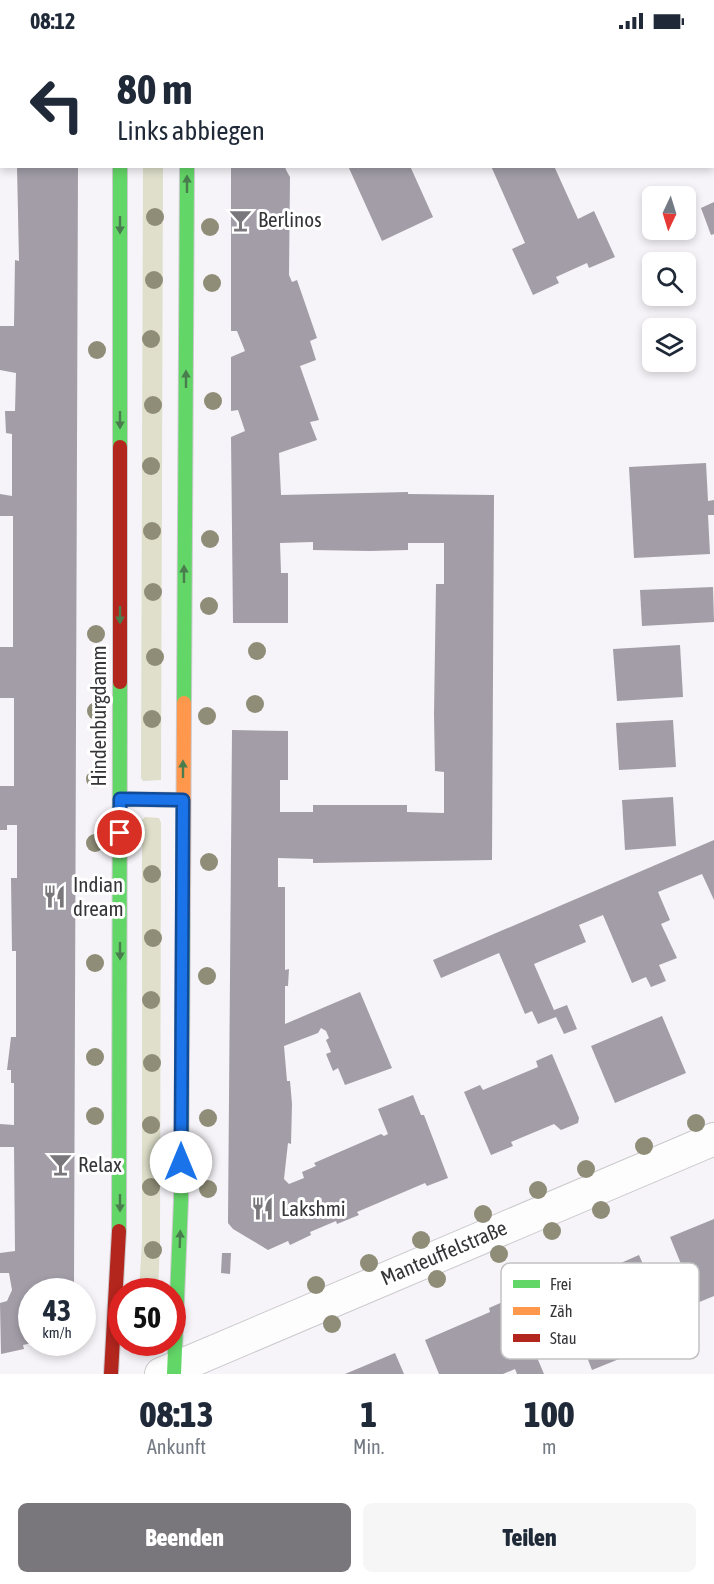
<!DOCTYPE html>
<html lang="de">
<meta charset="utf-8">
<style>
:root{--surface:#fff;--page:#f6f6f7;--text:#1f2937;--muted:#747a83;--accent:#79777b}
body{margin:0;font-family:"Asap Condensed",sans-serif;background:var(--page);color:var(--text);height:100vh;display:flex;flex-direction:column;font-size:22px;white-space:nowrap}
*{box-sizing:border-box;margin:0}
p{font-size:20px;color:var(--muted)}
.icon{flex:none;width:33px;height:33px;fill:none;stroke:currentColor;stroke-width:2;stroke-linecap:round;stroke-linejoin:round}
.map{position:relative;height:1332px;overflow:hidden}
.details{display:flex;flex-direction:column;background:var(--surface);flex:1}
.details>*{flex:none}
.top-card{position:absolute;left:0px;top:0px;width:714px;height:126px;box-shadow:0 3px 9px #0003;background:#fff;color:var(--text);overflow:hidden}
.needle{width:39px;rotate:184deg}
.fabs{position:absolute;left:642px;top:144px;display:grid;gap:12px}
.fabs a{display:grid;place-items:center;width:54px;height:54px;border-radius:9px;background:var(--surface);box-shadow:0 3px 9px #0003;font-size:30px}
.speed{position:absolute;left:18px;top:1236px;display:flex;gap:12px;font-size:30px;font-weight:700;text-align:center}
.speed>*{display:grid;place-content:center;width:78px;height:78px;border-radius:50%;background:var(--surface);box-shadow:0 3px 9px #0003;line-height:1}
.speed small{font-size:15px;font-weight:400}
.speed .limit{border:9px solid #d22;background:#fff;color:#111}
.pin{position:absolute;display:grid;place-items:center;width:51px;height:51px;color:#fff;margin:-26px;border:3px solid #fff;border-radius:50%;box-shadow:0 2px 6px #0007}
.me{position:absolute;width:66px;margin:-33px;rotate:0deg;stroke-linejoin:round;filter:drop-shadow(0 0 4px #0008)}
.turn{display:flex;align-items:center;gap:21px;height:126px;padding:0 18px;font-size:27px}
.turn .icon{width:78px;height:78px;stroke-width:2.5}
.turn b{display:block;font-size:42px;line-height:51px}
.eta{display:flex;justify-content:space-evenly;align-items:center;height:102px;text-align:center}
.eta b{font-size:36px;font-weight:800;line-height:42px}
.cta{display:flex;gap:12px;margin-top:auto;padding:12px 18px}
.cta a{flex:1;height:69px;border-radius:9px;background:var(--accent);color:#fff;font-size:24px;font-weight:800;line-height:69px;text-align:center}
.cta a+a{background:var(--page);color:var(--text)}
.status{display:flex;justify-content:space-between;align-items:center;height:42px;padding:0 30px;background:var(--surface);direction:ltr}
.status svg{height:16px;fill:currentColor}
.map>svg:first-child{display:block}
.green{fill:#dfdfcb}
.building{fill:#a29da7}
.lines{fill:none;stroke-linecap:round;stroke-linejoin:round}
.street-casing{stroke:#cbcacd;stroke-width:34}
.fast-casing{stroke:#cbcacd;stroke-width:16}
.slow-casing{stroke:#cbcacd;stroke-width:16}
.jam-casing{stroke:#cbcacd;stroke-width:16}
.street{stroke:#fefdfe;stroke-width:32}
.fast{stroke:#63d668;stroke-width:14}
.slow{stroke:#ff974d;stroke-width:14}
.jam{stroke:#b3261e;stroke-width:14}
.tree{fill:#8f8d77}
.oneway{fill:#4a7d4d}
.route-casing{stroke:#114b97;stroke-width:15}
.route{stroke:#1a73e8;stroke-width:10}
.labels{text-anchor:middle;stroke-width:6;stroke-linejoin:round;paint-order:stroke}
.poi-label{font-size:21px;fill:#353437;stroke:#fff;text-anchor:start}
.street-label{font-size:21px;fill:#353437;stroke:#fff}
.key{fill:#fff;stroke:#c2c2c3;stroke-width:1.5}
.key-label{font-size:16px;fill:#353437}
</style>
<div class="status"><b>08:12</b><svg viewBox="0 0 49 12"><path d="M0 12V9h3v3zM5 12V6h3v6zM10 12V3h3v9zM15 12V0h3v12zM26 1h20v11H26zM47 4h2v5h-2z"/></svg></div>
<div class="map">
<svg width="714" height="1332" viewBox="0 0 714 1332">
<rect width="100%" height="100%" fill="#f6f4f8"/>
<g class="green">
<polygon points="163,125 161,738 143,739 141,736 143,125"/>
<polygon points="145,775 159,776 161,781 160,1201 158,1250 139,1249 142,1200 142,778"/>
</g>
<g class="building">
<polygon points="17,124 78,124 74,1242 74,1250 32,1250 32,1301 23,1303 24,1307 1,1312 0,1261 7,1259 12,1248 9,1231 0,1231 0,1211 15,1209 14,1105 0,1105 0,1082 14,1083 14,1041 11,1041 11,1028 7,1028 11,995 16,995 16,909 12,909 11,836 17,836 17,783 7,783 7,788 0,788 0,744 14,744 14,656 0,656 0,605 13,605 13,474 0,474 0,452 12,454 12,392 6,391 5,369 15,369 16,331 0,328 0,284 14,284 15,218 19,219"/>
<polygon points="231,124 285,124 286,128 290,135 289,233 292,240 297,238 317,296 310,299 316,318 300,324 319,378 310,380 317,398 279,411 281,453 408,450 408,452 494,453 492,818 313,821 313,817 278,816 278,845 285,845 285,928 289,927 288,944 285,944 285,982 360,950 392,1026 345,1043 338,1026 333,1029 326,1012 331,1010 326,998 329,996 326,989 321,986 318,991 284,1004 287,1039 290,1039 292,1062 291,1102 288,1101 284,1137 289,1142 304,1136 302,1130 316,1124 314,1121 381,1092 384,1094 388,1092 378,1067 413,1053 421,1073 424,1073 448,1136 427,1144 425,1141 357,1170 359,1173 337,1182 336,1179 310,1190 311,1193 290,1203 288,1199 268,1208 233,1187 228,1181 232,688 288,689 288,738 280,738 280,770 313,770 313,763 407,763 407,770 444,771 444,730 435,729 434,672 436,542 444,542 444,501 408,501 408,508 370,509 313,508 313,500 280,501 281,531 288,531 288,581 233,581 231,395 245,389 238,368 231,369 231,315 245,309 237,289 231,289"/>
<polygon points="348,124 410,124 433,175 382,199"/>
<polygon points="491,124 554,124 578,177 594,169 615,215 589,226 587,221 556,235 559,241 533,253 512,207 525,201"/>
<polygon points="714,160 714,192 711,193 701,166"/>
<polygon points="706,421 708,459 714,458 714,473 708,473 710,512 634,516 629,425"/>
<polygon points="713,545 714,580 642,584 640,548"/>
<polygon points="680,603 683,655 617,659 613,607"/>
<polygon points="673,678 676,725 619,728 616,681"/>
<polygon points="673,755 676,804 625,808 622,758"/>
<polygon points="714,798 714,858 702,832 658,850 670,878 661,882 677,916 659,923 666,939 651,945 646,935 632,941 603,873 579,883 586,900 534,922 554,968 567,963 577,987 564,992 556,975 538,982 532,969 525,972 499,911 441,936 433,918"/>
<polygon points="662,974 686,1031 615,1061 591,1004"/>
<polygon points="552,1012 579,1076 578,1081 561,1088 554,1082 511,1100 513,1104 491,1113 464,1050 480,1043 483,1048 538,1025 536,1019"/>
<polygon points="714,1177 714,1254 697,1261 670,1195"/>
<polygon points="222,1211 231,1211 230,1232 221,1231"/>
<polygon points="639,1213 662,1266 617,1284 629,1313 592,1328 583,1305 573,1303 548,1245 579,1232 582,1238"/>
<polygon points="512,1256 544,1332 517,1332 515,1327 503,1332 439,1332 425,1298 490,1270 489,1266"/>
<polygon points="395,1311 404,1332 345,1332"/>
</g>
<g class="lines">
<defs>
<polyline id="street" points="161,1332 714,1097"/>
<g id="fast">
<polyline points="120,0 120,2"/>
<polyline points="120,405 120,124"/>
<polyline points="184,661 187,124"/>
<polyline points="119,1189 120,640"/>
<polyline points="174,1332 181,1158 183,870"/>
</g>
<g id="slow">
<polyline points="187,0 187,2"/>
<polyline points="120,757 183,758"/>
<polyline points="183,870 184,661"/>
</g>
<g id="jam">
<polyline points="120,640 120,405"/>
<polyline points="111,1332 119,1189"/>
</g>
</defs>
<use href="#street" class="street-casing"/>
<use href="#fast" class="fast-casing"/>
<use href="#slow" class="slow-casing"/>
<use href="#jam" class="jam-casing"/>
<use href="#street" class="street"/>
<use href="#fast" class="fast"/>
<use href="#slow" class="slow"/>
<use href="#jam" class="jam"/>
</g>
<g class="tree">
<circle cx="155" cy="175" r="9"/>
<circle cx="210" cy="185" r="9"/>
<circle cx="154" cy="238" r="9"/>
<circle cx="212" cy="241" r="9"/>
<circle cx="151" cy="297" r="9"/>
<circle cx="97" cy="308" r="9"/>
<circle cx="213" cy="359" r="9"/>
<circle cx="153" cy="363" r="9"/>
<circle cx="151" cy="424" r="9"/>
<circle cx="152" cy="489" r="9"/>
<circle cx="210" cy="497" r="9"/>
<circle cx="153" cy="550" r="9"/>
<circle cx="209" cy="564" r="9"/>
<circle cx="96" cy="592" r="9"/>
<circle cx="257" cy="609" r="9"/>
<circle cx="155" cy="615" r="9"/>
<circle cx="255" cy="662" r="9"/>
<circle cx="96" cy="669" r="9"/>
<circle cx="207" cy="674" r="9"/>
<circle cx="152" cy="677" r="9"/>
<circle cx="95" cy="737" r="9"/>
<circle cx="95" cy="801" r="9"/>
<circle cx="209" cy="820" r="9"/>
<circle cx="152" cy="832" r="9"/>
<circle cx="153" cy="896" r="9"/>
<circle cx="95" cy="921" r="9"/>
<circle cx="207" cy="934" r="9"/>
<circle cx="151" cy="958" r="9"/>
<circle cx="95" cy="1015" r="9"/>
<circle cx="152" cy="1021" r="9"/>
<circle cx="95" cy="1074" r="9"/>
<circle cx="208" cy="1076" r="9"/>
<circle cx="696" cy="1081" r="9"/>
<circle cx="151" cy="1083" r="9"/>
<circle cx="644" cy="1104" r="9"/>
<circle cx="586" cy="1127" r="9"/>
<circle cx="151" cy="1145" r="9"/>
<circle cx="208" cy="1147" r="9"/>
<circle cx="538" cy="1148" r="9"/>
<circle cx="601" cy="1168" r="9"/>
<circle cx="483" cy="1172" r="9"/>
<circle cx="552" cy="1189" r="9"/>
<circle cx="421" cy="1198" r="9"/>
<circle cx="153" cy="1208" r="9"/>
<circle cx="499" cy="1212" r="9"/>
<circle cx="369" cy="1221" r="9"/>
<circle cx="437" cy="1237" r="9"/>
<circle cx="316" cy="1243" r="9"/>
<circle cx="332" cy="1282" r="9"/>
</g>
<defs><path id="oneway-solid" d="M-6-.8H1V-3.2L6.5 0L1 3.2V.8H-6Z" transform="scale(1.5)"/></defs>
<g class="oneway">
<use href="#oneway-solid" transform="translate(187 142) rotate(-90)"/>
<use href="#oneway-solid" transform="translate(120 183) rotate(90)"/>
<use href="#oneway-solid" transform="translate(186 337) rotate(-90)"/>
<use href="#oneway-solid" transform="translate(120 378) rotate(90)"/>
<use href="#oneway-solid" transform="translate(184 532) rotate(-90)"/>
<use href="#oneway-solid" transform="translate(120 573) rotate(90)"/>
<use href="#oneway-solid" transform="translate(183 727) rotate(-90)"/>
<use href="#oneway-solid" transform="translate(120 909) rotate(90)"/>
<use href="#oneway-solid" transform="translate(120 1161) rotate(90)"/>
<use href="#oneway-solid" transform="translate(180 1197) rotate(-88)"/>
</g>
<g class="lines">
<defs>
<polyline id="route" points="120,791 120,757 183,758 181,1120"/>
</defs>
<use href="#route" class="route-casing"/>
<use href="#route" class="route"/>
</g>
<defs>
<symbol id="bar-bare" viewBox="-9 -9 18 18"><path d="M-6-5H6L.8 .8V4.5H3.5V6h-7V4.5H-.8V.8Z" fill="#79777b" stroke="#fff" stroke-width="2.5" paint-order="stroke"/></symbol>
<symbol id="restaurant-bare" viewBox="-9 -9 18 18"><path d="M-5-6h1v4h1v-4h1v4h1v-4h1v5L-1.5 .5V6h-2V.5L-5-1ZM5-6V6H3V1.5H1.5Q1.5-4 5-6Z" fill="#79777b" stroke="#fff" stroke-width="2.5" paint-order="stroke"/></symbol>
</defs>
<g fill-rule="evenodd">
<use href="#bar-bare" x="224" y="162" width="33" height="33"/>
<use href="#restaurant-bare" x="38" y="838" width="33" height="33"/>
<use href="#bar-bare" x="44" y="1106" width="33" height="33"/>
<use href="#restaurant-bare" x="246" y="1150" width="33" height="33"/>
</g>
<g class="labels">
<g class="poi-label">
<text x="258" y="185">Berlinos</text>
<text x="73" y="850">Indian<tspan x="73" dy="24">dream</tspan></text>
<text x="78" y="1130">Relax</text>
<text x="281" y="1174">Lakshmi</text>
</g>
<g class="street-label">
<text transform="translate(99 674) rotate(-90)" y="7">Hindenburgdamm</text>
<text transform="translate(444 1211) rotate(-23)" y="7">Manteuffelstraße</text>
</g>
</g>
<rect x="501" y="1221" width="198" height="96" rx="9" class="key"/>
<rect x="513" y="1238" width="27" height="8" fill="#63d668"/>
<rect x="513" y="1265" width="27" height="8" fill="#ff974d"/>
<rect x="513" y="1292" width="27" height="8" fill="#b3261e"/>
<g class="key-label">
<text x="550" y="1248">Frei</text>
<text x="550" y="1275">Zäh</text>
<text x="550" y="1302">Stau</text>
</g>
</svg>
<div class="fabs">
<a><svg class="needle" viewBox="-14 -14 28 28"><path d="M0-13l5 13h-10z" fill="#e53935"/><path d="M0 13l5-13h-10z" fill="#747a83"/></svg></a>
<a><svg class="icon" aria-label="search" viewBox="0 0 24 24"><circle cx="10" cy="10" r="6"/><path d="M15 15l6 6"/></svg></a>
<a><svg class="icon" aria-label="layers" viewBox="0 0 24 24"><path d="M12 4l9 5-9 5-9-5zM3 14l9 5 9-5"/></svg></a>
</div>
<div class="speed"><div>43<small>km/h</small></div><div class="limit">50</div></div>
<div class="pin" style="left:120px;top:791px;background:#d93025"><svg class="icon" aria-label="arrive" viewBox="0 0 24 24"><path d="M6 21V4h12l-3 4 3 4H6"/></svg></div>
<svg class="me" style="left:181px;top:1120px" viewBox="-20 -20 40 40"><circle r="19" fill="#fff"/><path d="M0-13L10 11 0 6-10 11z" fill="#1a73e8"/></svg>
<div class="top-card">
<div class="turn"><svg class="icon" aria-label="left" viewBox="0 0 24 24"><path d="M17 20v-9H6M10 6l-5 5 5 5"/></svg><div><b>80 m</b>Links abbiegen</div></div>
</div>
</div>
<section class="details">
<div class="eta">
<div><b>08:13</b><p>Ankunft</p></div>
<div><b>1</b><p>Min.</p></div>
<div><b>100</b><p>m</p></div>
</div>
<div class="cta"><a>Beenden</a><a>Teilen</a></div>
</section>
